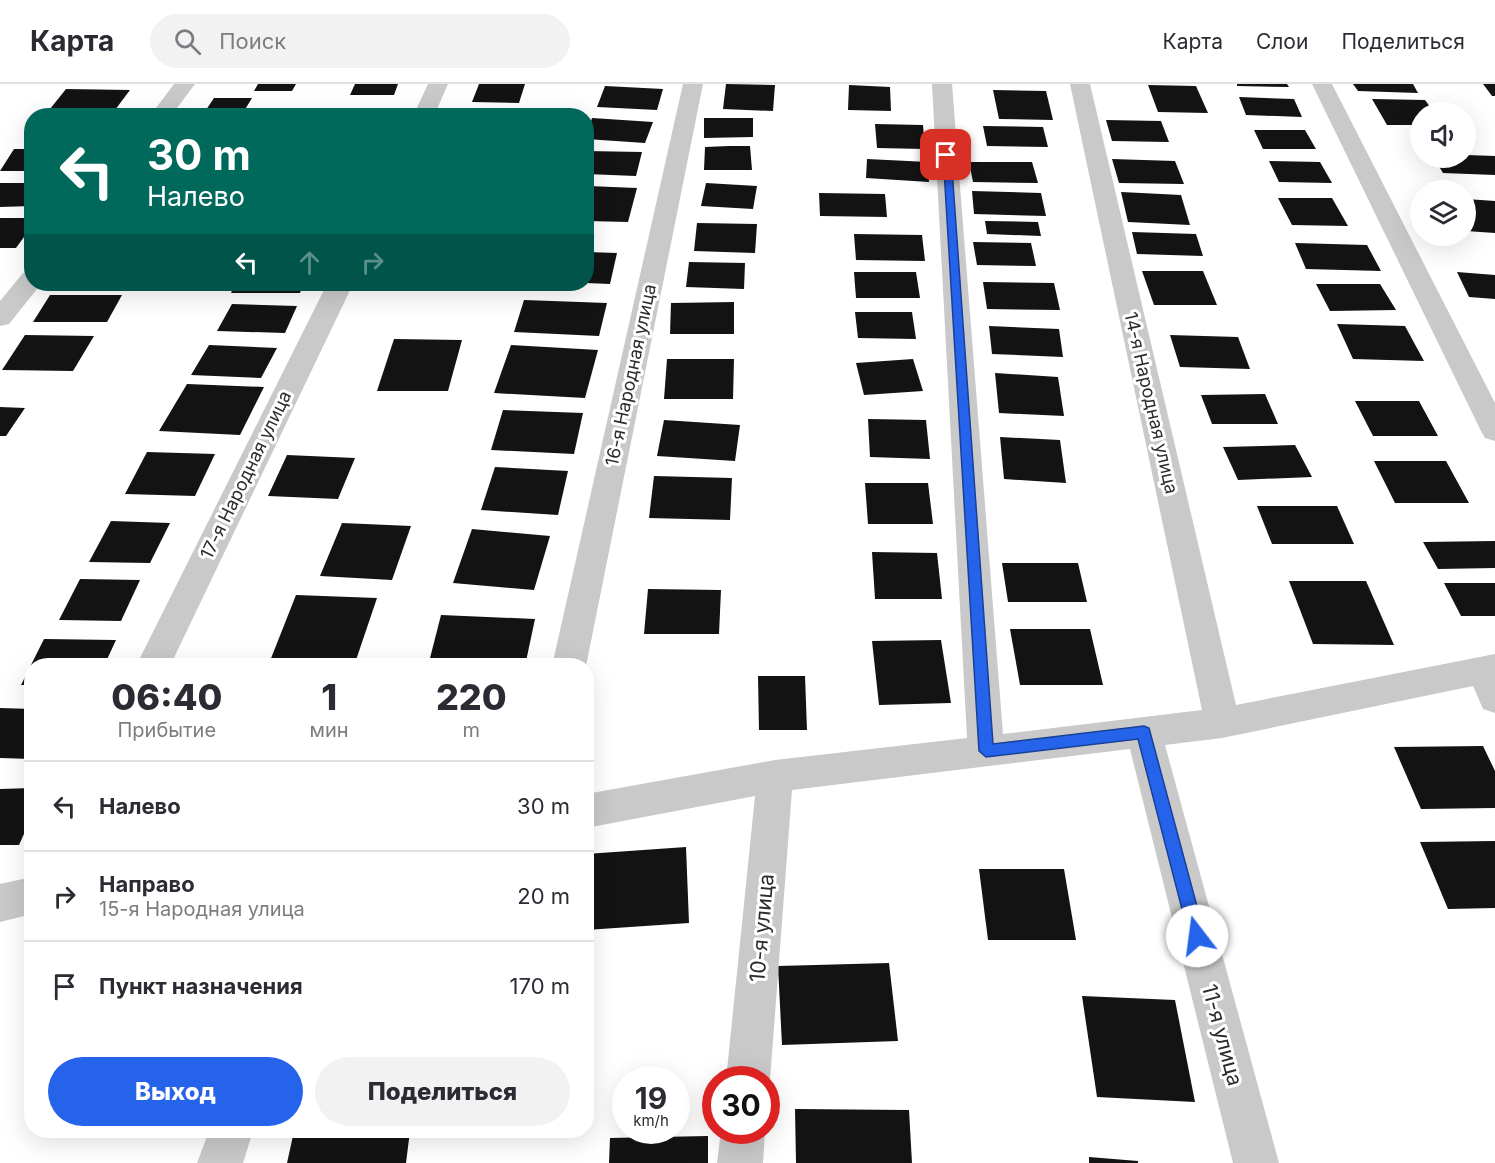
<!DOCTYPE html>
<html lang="ru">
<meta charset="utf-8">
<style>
:root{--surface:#fff;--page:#f2f2f3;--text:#2b2b33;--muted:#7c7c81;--line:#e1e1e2;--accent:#2563eb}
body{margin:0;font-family:Inter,sans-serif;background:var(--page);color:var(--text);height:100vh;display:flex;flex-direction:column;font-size:22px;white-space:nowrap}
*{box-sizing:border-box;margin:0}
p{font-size:20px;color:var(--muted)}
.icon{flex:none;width:33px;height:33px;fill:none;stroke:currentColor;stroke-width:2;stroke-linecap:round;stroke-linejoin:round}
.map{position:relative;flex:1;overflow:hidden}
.details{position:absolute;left:24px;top:574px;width:570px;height:480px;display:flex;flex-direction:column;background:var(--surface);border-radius:24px;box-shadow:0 6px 24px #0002}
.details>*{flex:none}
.hud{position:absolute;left:24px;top:24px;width:570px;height:183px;border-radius:24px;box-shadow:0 6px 24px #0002;background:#00695c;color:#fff;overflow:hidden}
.buttons{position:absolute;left:1410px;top:18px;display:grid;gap:12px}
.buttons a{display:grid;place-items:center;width:66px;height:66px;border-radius:50%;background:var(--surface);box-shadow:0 6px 24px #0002;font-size:30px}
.speed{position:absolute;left:612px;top:982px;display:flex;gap:12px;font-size:30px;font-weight:700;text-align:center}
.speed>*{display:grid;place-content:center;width:78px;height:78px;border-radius:50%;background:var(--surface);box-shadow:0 6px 24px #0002;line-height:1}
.speed small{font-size:15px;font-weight:400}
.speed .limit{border:9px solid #d22;background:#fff;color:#111}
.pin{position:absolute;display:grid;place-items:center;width:51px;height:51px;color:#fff;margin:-26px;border-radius:12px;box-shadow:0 3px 9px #0006}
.me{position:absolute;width:66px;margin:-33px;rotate:345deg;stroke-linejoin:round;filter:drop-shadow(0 0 4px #0008)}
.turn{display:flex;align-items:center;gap:21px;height:126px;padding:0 24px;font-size:27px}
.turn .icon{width:78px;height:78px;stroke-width:2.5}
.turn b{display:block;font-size:42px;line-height:51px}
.lanes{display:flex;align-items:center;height:57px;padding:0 24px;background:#0003;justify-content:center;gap:30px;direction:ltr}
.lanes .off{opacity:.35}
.eta{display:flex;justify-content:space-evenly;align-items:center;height:102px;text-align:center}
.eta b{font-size:36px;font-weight:800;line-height:42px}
.cta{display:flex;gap:12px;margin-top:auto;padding:12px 24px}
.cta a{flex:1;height:69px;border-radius:36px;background:var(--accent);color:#fff;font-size:24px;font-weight:800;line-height:69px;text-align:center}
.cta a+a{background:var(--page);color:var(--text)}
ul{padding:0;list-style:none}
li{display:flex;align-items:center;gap:18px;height:90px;padding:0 24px;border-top:2px solid var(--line)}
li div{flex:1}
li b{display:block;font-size:22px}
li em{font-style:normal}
header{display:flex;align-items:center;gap:36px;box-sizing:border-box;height:84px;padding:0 30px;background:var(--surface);border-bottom:2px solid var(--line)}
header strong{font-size:28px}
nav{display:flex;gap:33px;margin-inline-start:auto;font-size:21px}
.search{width:420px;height:54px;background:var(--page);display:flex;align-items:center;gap:15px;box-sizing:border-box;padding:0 21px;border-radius:33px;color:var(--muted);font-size:22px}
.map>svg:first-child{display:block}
.building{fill:#131313}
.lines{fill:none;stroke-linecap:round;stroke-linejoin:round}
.minor{fill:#c9c9c9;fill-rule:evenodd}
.route{fill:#2563eb;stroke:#184099;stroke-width:1.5}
.labels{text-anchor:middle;stroke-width:6;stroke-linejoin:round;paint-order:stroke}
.street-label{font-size:18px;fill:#2c2c2c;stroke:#fff}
.near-street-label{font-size:21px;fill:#2c2c2c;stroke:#fff}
</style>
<header>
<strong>Карта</strong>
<div class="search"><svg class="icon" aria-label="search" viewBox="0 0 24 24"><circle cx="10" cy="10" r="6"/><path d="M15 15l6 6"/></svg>Поиск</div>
<nav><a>Карта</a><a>Слои</a><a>Поделиться</a></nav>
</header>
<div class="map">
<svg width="1495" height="1079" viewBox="0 0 1495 1079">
<rect width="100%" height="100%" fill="#fff"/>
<g class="building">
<polygon points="258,0 296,0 292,7 254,7"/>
<polygon points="355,0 398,0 394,11 350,11"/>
<polygon points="479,0 525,0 519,19 472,18"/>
<polygon points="726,0 775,1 773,27 723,25"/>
<polygon points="1237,0 1287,0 1289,3 1237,2"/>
<polygon points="1353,0 1413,0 1418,9 1358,7"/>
<polygon points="1483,0 1495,0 1495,12 1492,12"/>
<polygon points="849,1 890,3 891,27 848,26"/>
<polygon points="1148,1 1196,2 1208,29 1158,28"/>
<polygon points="605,2 663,5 657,26 597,23"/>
<polygon points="66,5 130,6 115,26 50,25"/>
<polygon points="993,6 1046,7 1053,36 999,35"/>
<polygon points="1239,13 1294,15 1302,33 1246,31"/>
<polygon points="214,14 252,14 241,32 202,32"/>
<polygon points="1372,15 1425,16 1434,28 1420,28 1420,41 1387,41"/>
<polygon points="339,24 387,24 385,32 336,32"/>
<polygon points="461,28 511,30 511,32 459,32"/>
<polygon points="592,34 653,38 645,59 586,55"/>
<polygon points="704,34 753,34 753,53 704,54"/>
<polygon points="1106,36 1161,37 1169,58 1112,57"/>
<polygon points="875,40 923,41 925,65 877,64"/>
<polygon points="983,42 1043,43 1048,63 987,62"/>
<polygon points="1254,46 1305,46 1316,65 1263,65"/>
<polygon points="729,62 750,62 752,86 704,86 705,63"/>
<polygon points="14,65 32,65 32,87 0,87"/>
<polygon points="586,67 642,68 636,92 586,90"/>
<polygon points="1466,71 1495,72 1495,91 1443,89 1434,74 1466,74"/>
<polygon points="867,75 928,78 929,98 866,94"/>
<polygon points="1112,75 1175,77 1184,100 1119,99"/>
<polygon points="1269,77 1320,78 1332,99 1279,98"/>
<polygon points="969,78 1032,78 1038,99 973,98"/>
<polygon points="0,99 32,99 32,122 0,123"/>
<polygon points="706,99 757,102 753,125 701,122"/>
<polygon points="588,102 637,104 628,138 586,137"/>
<polygon points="972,107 1041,109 1046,132 974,130"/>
<polygon points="1121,108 1181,111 1190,141 1128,138"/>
<polygon points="819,109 885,110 887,133 820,132"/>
<polygon points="1278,114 1332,114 1348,142 1292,141"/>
<polygon points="1466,115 1495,117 1495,149 1466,147"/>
<polygon points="0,134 32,134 32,142 16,164 0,164"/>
<polygon points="985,137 1038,138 1041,152 987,150"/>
<polygon points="697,139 757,140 755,169 694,167"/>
<polygon points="1132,148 1196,150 1203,172 1137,170"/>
<polygon points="854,150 922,151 925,177 856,176"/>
<polygon points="973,158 1031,159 1036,182 977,181"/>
<polygon points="1295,159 1367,161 1381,187 1306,185"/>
<polygon points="586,168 617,169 610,200 586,199"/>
<polygon points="689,178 745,179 744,205 686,203"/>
<polygon points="1142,187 1203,187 1217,221 1154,221"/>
<polygon points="854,188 916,188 920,214 856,214"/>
<polygon points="1457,188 1495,191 1495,215 1469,213"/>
<polygon points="983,198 1054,199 1060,226 987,225"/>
<polygon points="235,200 303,200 300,209 231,209"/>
<polygon points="1316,200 1380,200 1396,226 1330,227"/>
<polygon points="50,211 122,211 107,238 33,238"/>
<polygon points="524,216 607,219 599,252 514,248"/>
<polygon points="734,218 734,250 670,250 671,219"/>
<polygon points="232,220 297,222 285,249 217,247"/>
<polygon points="855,228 912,228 916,255 858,254"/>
<polygon points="1337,240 1405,242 1424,277 1353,275"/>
<polygon points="989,242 1059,245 1063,273 992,270"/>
<polygon points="25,251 94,252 73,287 2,286"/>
<polygon points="1170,251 1238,253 1250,285 1180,283"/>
<polygon points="394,255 462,256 448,307 377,307"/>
<polygon points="209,261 277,264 261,294 191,291"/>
<polygon points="511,261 598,266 585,314 494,309"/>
<polygon points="667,275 734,275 733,315 664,315"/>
<polygon points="913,275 923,307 864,311 856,279"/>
<polygon points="995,289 1058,293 1064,332 999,329"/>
<polygon points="187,300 264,303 240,351 159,347"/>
<polygon points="1265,310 1278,340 1212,340 1201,311"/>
<polygon points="1355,317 1419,317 1438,352 1373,352"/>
<polygon points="0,323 25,324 6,352 0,352"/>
<polygon points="503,326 583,329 574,370 491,366"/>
<polygon points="868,335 926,336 930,375 870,373"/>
<polygon points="664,336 740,341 735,377 657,372"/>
<polygon points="1000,353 1060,356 1066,399 1004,395"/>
<polygon points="1295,361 1312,393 1238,396 1223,363"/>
<polygon points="147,368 215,370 195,412 125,410"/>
<polygon points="287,371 355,374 338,415 268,412"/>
<polygon points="1374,377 1446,377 1469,419 1395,419"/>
<polygon points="495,383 568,387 558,431 481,426"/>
<polygon points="654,392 732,394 730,436 649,434"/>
<polygon points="865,399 928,399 933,440 868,440"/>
<polygon points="1257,422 1337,422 1354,460 1272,460"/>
<polygon points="111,437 170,439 150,479 89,478"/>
<polygon points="342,439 411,442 392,496 320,492"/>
<polygon points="472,445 550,452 534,506 453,499"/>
<polygon points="1495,457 1495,484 1438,485 1423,458"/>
<polygon points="872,468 937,469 942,515 875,515"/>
<polygon points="1002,479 1078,479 1087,518 1008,518"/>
<polygon points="80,495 140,496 121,537 59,536"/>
<polygon points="1289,497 1366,497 1394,561 1313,560"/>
<polygon points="1444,499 1495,499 1495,532 1461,532"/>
<polygon points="648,505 721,506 719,550 644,550"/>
<polygon points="296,511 377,514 354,582 268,582"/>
<polygon points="441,531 535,535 525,582 428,582"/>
<polygon points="1010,545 1090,545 1103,601 1020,601"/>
<polygon points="44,555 116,556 104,582 32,582 32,601 21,601"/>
<polygon points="941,556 951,619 879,621 872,557"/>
<polygon points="758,592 805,592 807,646 759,646"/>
<polygon points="0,624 32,625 32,675 0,674"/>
<polygon points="1483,662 1495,687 1495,724 1421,725 1394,663"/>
<polygon points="32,704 32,732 19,761 0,761 0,705"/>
<polygon points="1495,757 1495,824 1448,825 1420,758"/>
<polygon points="686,763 689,839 586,846 586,770"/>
<polygon points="979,785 1064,785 1076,856 988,856"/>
<polygon points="889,879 898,957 782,961 778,882"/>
<polygon points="1082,912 1175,916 1195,1018 1097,1013"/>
<polygon points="795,1025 909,1026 912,1079 796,1079"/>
<polygon points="294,1047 410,1047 406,1079 287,1079"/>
<polygon points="708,1052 708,1079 609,1079 610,1054"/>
<polygon points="1089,1073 1138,1077 1138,1079 1089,1079"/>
</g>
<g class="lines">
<g class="minor">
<polygon points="174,0 195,0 171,32 150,32"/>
<polygon points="428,0 448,0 434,32 413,32"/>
<polygon points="683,0 703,0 586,582 552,582"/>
<polygon points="932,0 952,0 1003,650 1202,626 1070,0 1090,0 1236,621 1495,570 1495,629 1483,625 1473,602 1222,654 1165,661 1279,1079 1233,1079 1130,665 792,706 770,996 766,1004 766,996 726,996 755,712 586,744 586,710 775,676 967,654"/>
<polygon points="1312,0 1332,0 1495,319 1495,357 1485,354 1481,347"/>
<polygon points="32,187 32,200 41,200 9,240 0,242 0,217 23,189"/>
<polygon points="327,200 353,200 170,582 136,582"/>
<polygon points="32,793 32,830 0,838 0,800"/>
<polygon points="209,1047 253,1047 243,1079 197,1079"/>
<polygon points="721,1047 765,1047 763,1079 717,1079"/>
</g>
</g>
<polygon class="route" points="943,69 951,71 993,660 1144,642 1149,644 1205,852 1203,858 1197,860 1191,858 1189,852 1138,655 986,673 979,667"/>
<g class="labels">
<g class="street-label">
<text transform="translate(631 291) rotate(-78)" y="6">16-я Народная улица</text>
<text transform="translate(1151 319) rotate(77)" y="6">14-я Народная улица</text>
<text transform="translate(246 391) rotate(-64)" y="6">17-я Народная улица</text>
</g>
<g class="near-street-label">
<text transform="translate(762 844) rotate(-85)" y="7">10-я улица</text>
<text transform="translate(1222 951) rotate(75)" y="7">11-я улица</text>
</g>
</g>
</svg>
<div class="buttons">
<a><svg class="icon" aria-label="sound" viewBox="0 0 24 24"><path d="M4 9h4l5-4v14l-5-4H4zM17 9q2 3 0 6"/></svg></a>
<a><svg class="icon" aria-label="layers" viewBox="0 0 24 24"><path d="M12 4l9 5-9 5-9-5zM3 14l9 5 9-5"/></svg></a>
</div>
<div class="speed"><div>19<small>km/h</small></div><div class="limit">30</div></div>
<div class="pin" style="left:946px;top:71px;background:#d93025"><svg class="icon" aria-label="arrive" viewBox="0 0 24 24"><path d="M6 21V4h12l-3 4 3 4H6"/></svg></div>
<svg class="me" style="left:1197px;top:852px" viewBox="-20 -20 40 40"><circle r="19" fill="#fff"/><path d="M0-13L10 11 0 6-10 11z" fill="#2563eb"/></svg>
<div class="hud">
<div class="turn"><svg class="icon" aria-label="left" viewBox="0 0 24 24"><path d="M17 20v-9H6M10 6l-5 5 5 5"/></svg><div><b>30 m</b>Налево</div></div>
<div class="lanes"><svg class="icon" aria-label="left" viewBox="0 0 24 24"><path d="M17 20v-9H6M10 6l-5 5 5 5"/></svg><svg class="icon off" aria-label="ahead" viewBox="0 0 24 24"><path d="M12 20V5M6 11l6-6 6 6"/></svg><svg class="icon off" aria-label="right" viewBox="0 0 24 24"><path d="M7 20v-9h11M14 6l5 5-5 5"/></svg></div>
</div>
<section class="details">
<div class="eta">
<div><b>06:40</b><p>Прибытие</p></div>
<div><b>1</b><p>мин</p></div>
<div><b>220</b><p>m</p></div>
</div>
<ul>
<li><svg class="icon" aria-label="left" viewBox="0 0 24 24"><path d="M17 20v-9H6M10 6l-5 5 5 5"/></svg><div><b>Налево</b></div><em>30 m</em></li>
<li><svg class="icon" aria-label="right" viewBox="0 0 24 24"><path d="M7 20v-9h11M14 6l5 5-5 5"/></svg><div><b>Направо</b><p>15-я Народная улица</p></div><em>20 m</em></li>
<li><svg class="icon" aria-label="arrive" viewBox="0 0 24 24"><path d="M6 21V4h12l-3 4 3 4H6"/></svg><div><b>Пункт назначения</b></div><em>170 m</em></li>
</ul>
<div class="cta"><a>Выход</a><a>Поделиться</a></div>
</section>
</div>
